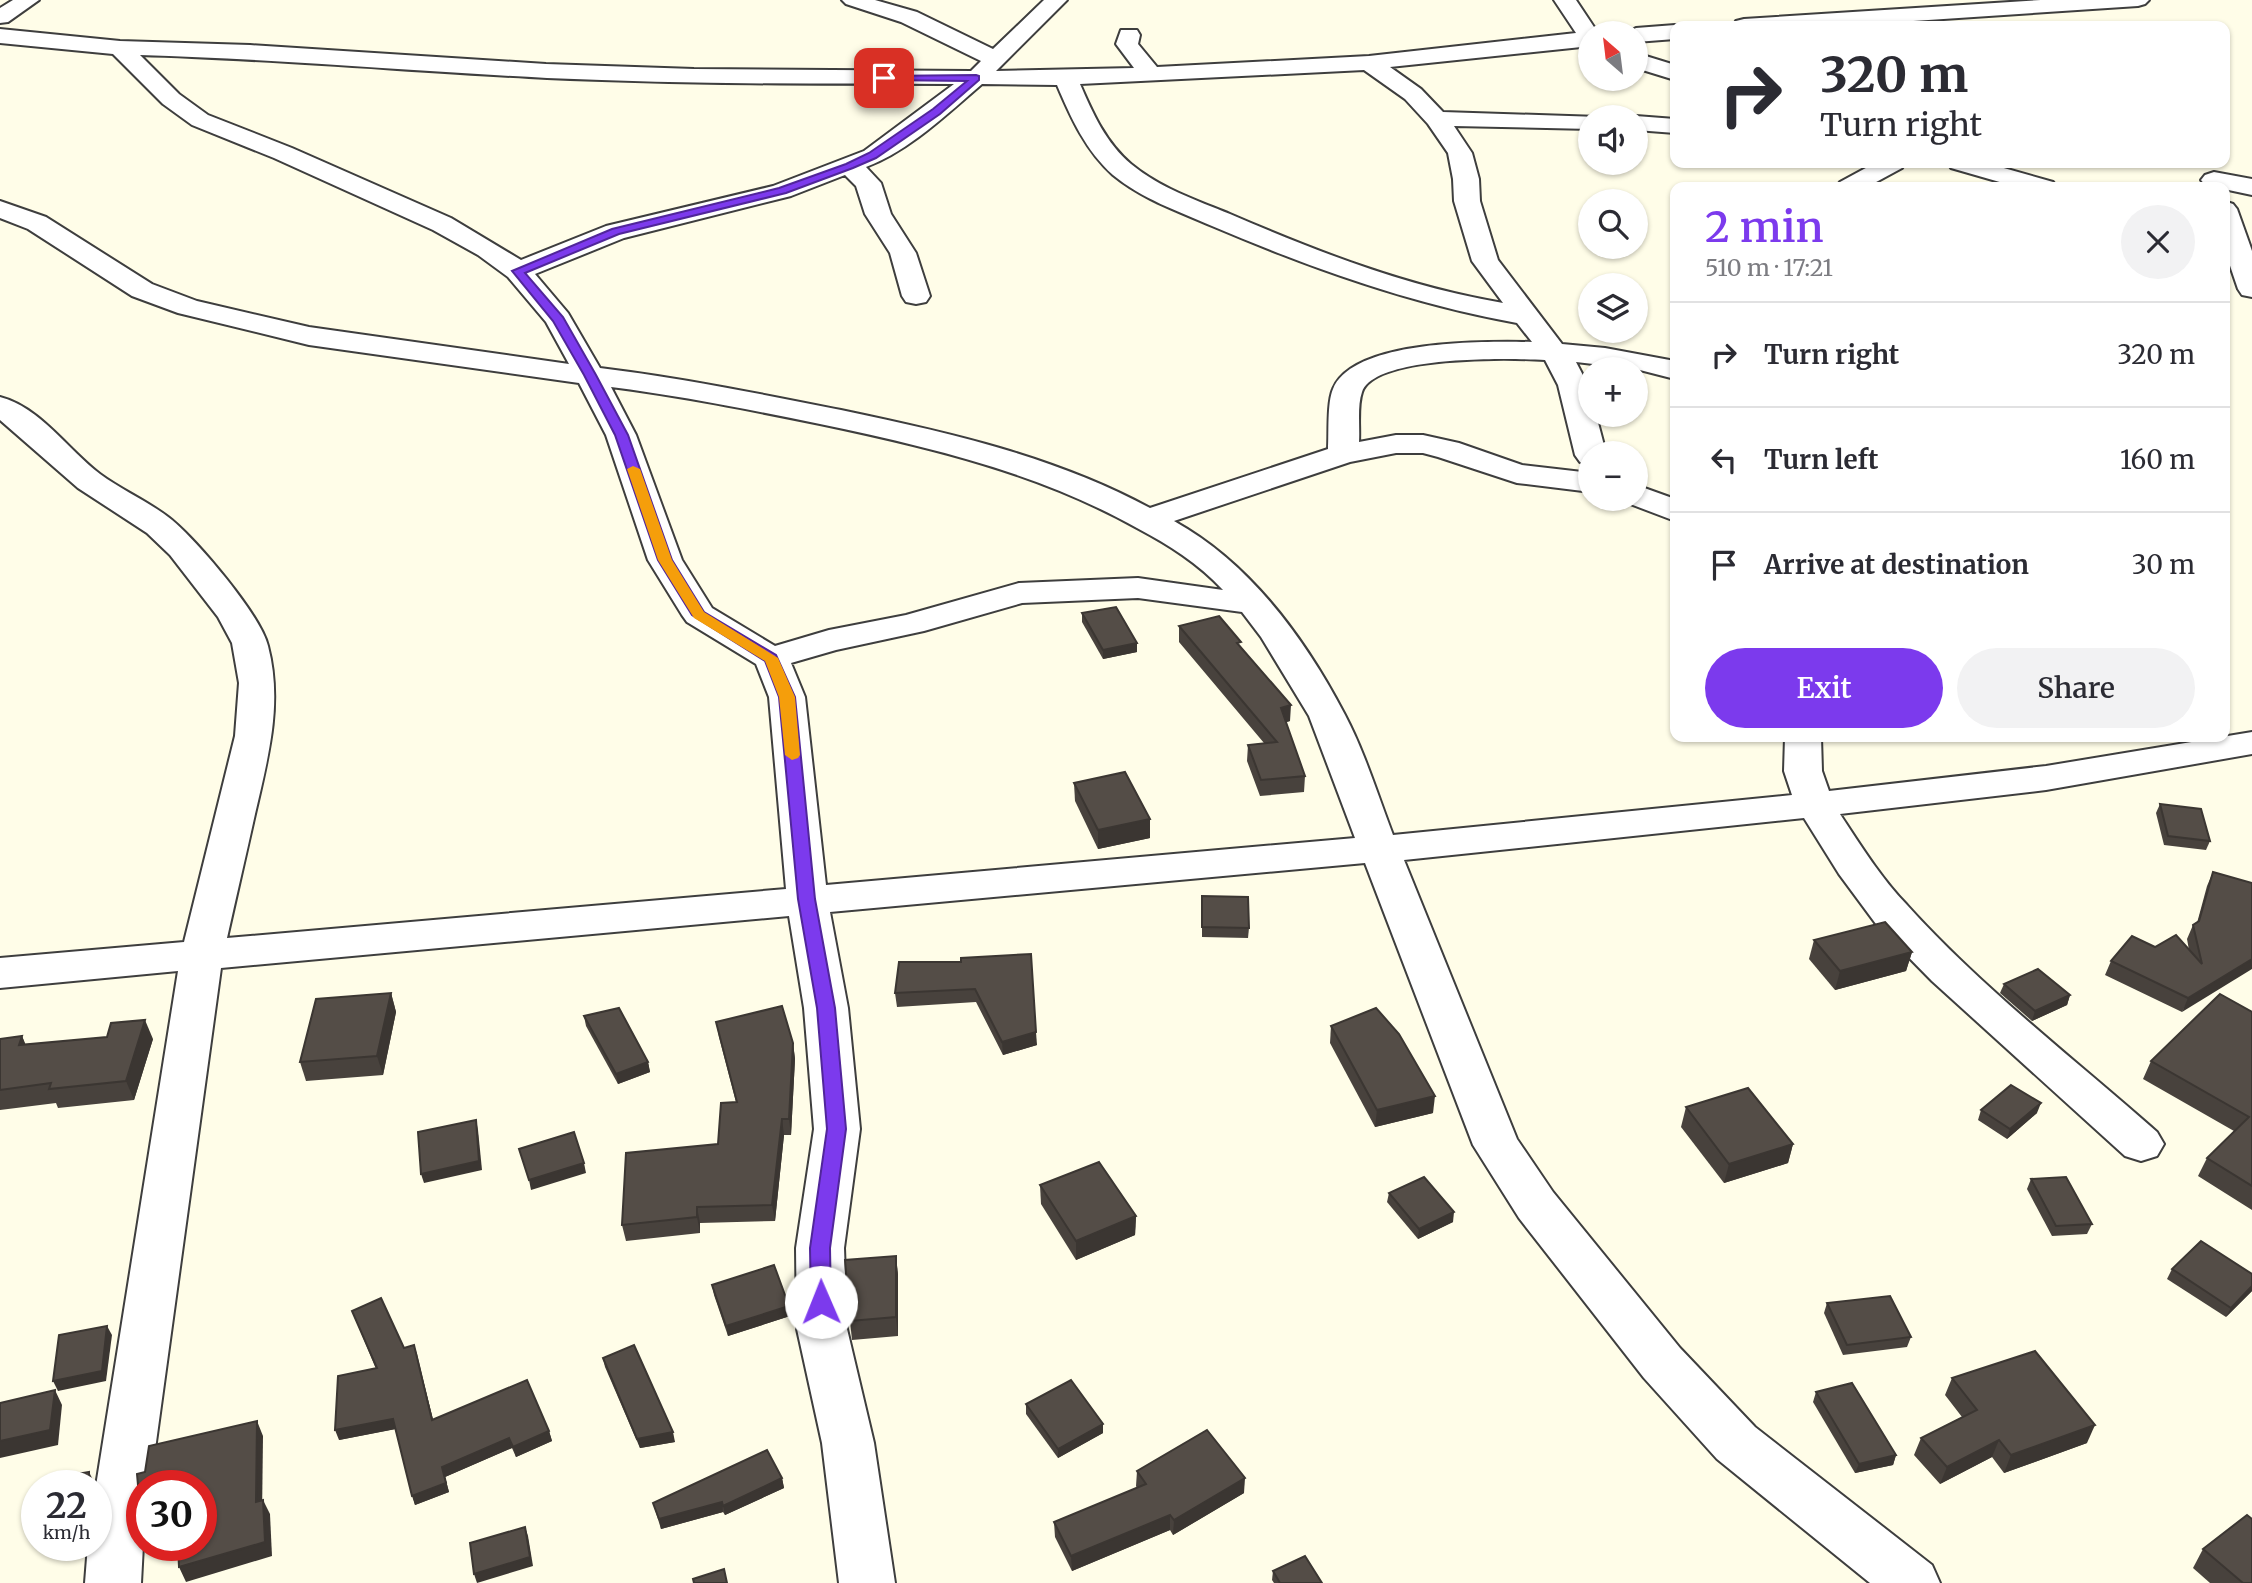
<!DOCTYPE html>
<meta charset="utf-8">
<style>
:root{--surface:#fff;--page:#f2f2f3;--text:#2b2b33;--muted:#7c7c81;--line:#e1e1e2;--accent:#7c3aed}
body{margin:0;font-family:Merriweather,serif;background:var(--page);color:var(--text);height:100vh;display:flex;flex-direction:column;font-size:26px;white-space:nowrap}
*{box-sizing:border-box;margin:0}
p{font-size:23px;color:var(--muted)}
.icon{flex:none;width:38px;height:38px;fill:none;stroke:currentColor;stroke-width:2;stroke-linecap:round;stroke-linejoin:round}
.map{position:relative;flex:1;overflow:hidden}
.sheet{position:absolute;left:1670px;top:182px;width:560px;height:560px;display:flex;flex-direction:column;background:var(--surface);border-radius:14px;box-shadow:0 2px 5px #0004}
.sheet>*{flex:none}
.hud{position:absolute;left:1670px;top:21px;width:560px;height:147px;border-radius:14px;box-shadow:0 2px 5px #0004;background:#fff;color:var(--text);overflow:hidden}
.needle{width:46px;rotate:332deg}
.tools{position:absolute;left:1578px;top:21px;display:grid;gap:14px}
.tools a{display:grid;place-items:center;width:70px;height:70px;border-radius:50%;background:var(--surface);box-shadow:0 2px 5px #0004;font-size:35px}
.speed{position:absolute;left:21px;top:1470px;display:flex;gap:14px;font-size:35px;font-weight:700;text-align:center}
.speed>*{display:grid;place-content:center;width:91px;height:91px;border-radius:50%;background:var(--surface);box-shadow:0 2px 5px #0004;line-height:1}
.speed small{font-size:18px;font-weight:400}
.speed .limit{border:10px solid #d22;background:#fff;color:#111}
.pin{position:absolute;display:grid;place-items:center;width:60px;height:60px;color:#fff;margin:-30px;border-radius:14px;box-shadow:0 4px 10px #0006}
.me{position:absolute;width:77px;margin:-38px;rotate:359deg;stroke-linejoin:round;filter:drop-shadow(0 0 5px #0008)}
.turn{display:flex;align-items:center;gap:24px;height:147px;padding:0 35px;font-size:32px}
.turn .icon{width:91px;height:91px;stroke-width:2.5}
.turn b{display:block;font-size:49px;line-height:60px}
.round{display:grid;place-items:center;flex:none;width:74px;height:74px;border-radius:37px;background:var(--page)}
.summary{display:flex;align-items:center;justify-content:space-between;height:119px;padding:0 35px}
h1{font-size:42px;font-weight:600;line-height:52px;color:var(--accent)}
.primary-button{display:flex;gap:14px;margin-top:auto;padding:14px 35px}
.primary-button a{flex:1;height:80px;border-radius:42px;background:var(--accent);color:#fff;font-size:28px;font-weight:600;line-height:80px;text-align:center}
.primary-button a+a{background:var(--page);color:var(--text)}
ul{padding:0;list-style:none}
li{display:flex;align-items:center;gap:21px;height:105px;padding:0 35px;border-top:2px solid var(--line)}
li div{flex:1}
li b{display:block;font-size:26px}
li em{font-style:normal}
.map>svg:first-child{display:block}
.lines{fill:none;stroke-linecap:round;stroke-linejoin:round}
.minor-casing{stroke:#3e3e3e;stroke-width:4}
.minor{fill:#fff;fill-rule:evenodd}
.wall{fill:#48423d}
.shaded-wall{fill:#3b3632}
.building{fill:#544d47;stroke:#3b3632;stroke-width:2}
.route{fill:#7c3aed;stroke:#51269a;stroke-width:2}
.slow{fill:#f59e0b}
</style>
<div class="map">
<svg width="2252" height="1583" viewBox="0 0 2252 1583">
<rect width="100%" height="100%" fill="#fffde8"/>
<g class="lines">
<defs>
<g id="minor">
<polygon points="13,0 39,0 8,22 0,23 0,8"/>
<path d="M 842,0 L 875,0 L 917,12 L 993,49 L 1044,0 L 1067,0 L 996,71 L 1134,68 L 1116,44 L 1121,30 L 1137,30 L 1140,35 L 1138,44 L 1157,67 L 1369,56 L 1576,33 L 1554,0 L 1576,0 L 1598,33 L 1591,33 L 1591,46 L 1390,67 L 1421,89 L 1443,112 L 1599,117 L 1591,117 L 1591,129 L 1454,126 L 1472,153 L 1479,179 L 1480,201 L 1498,260 L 1562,344 L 1605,348 L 1675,361 L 1675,379 L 1636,369 L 1576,362 L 1588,385 L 1591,415 L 1596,415 L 1606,453 L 1591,453 L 1591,464 L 1580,462 L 1575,455 L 1558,385 L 1545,360 C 1511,358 1375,355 1362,392 C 1357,406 1360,427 1359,442 L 1396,435 L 1423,435 L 1459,443 L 1522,465 L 1591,473 L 1591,492 L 1517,483 L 1438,457 L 1423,453 L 1396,453 L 1350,462 L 1174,521 C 1250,563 1306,640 1345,715 C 1365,753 1378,796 1393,835 L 1792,795 L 1784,771 L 1785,737 L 1821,737 L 1822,771 L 1829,791 L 2046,766 L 2252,732 L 2252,754 L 2046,790 L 1840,814 C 1861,846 1881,878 1907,905 C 1982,988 2073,1058 2157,1132 L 2164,1144 L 2157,1156 L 2141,1161 L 2125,1156 L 1932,981 L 1876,924 L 1839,874 L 1804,818 L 1404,860 L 1517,1139 L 1553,1192 L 1680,1348 L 1755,1427 L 1932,1565 L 1940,1583 L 1870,1583 L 1717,1459 L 1644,1378 L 1519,1218 L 1473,1145 L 1365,863 L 830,912 L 848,1008 L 860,1129 L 844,1248 L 847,1329 L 874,1443 L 895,1583 L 839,1583 L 822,1443 L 797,1329 L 796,1248 L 814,1129 L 804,1008 L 789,916 L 221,968 L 150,1486 L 142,1486 L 143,1545 L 141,1583 L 85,1583 L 88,1545 L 96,1545 L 96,1486 L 178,971 L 0,988 L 0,958 L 184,942 L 235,736 L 239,683 L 232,643 L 218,617 L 170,555 L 147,533 L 78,488 L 0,420 L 0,397 C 40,407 68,450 100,474 C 123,491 150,502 172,520 C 198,542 260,614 268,646 C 283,703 268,758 255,814 C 246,855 236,897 227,938 L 786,889 L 769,697 L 756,664 L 687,622 L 682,615 L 648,560 L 606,435 L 579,383 L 309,345 L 178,313 L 132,296 L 28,229 L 0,218 L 0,201 L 46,217 L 152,284 L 197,301 L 309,327 L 569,364 L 546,322 L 508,277 L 478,255 L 433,230 L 274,158 L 192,125 L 163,104 L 113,54 L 0,43 L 0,29 L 120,41 L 250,45 L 546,64 L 694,69 L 971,71 L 981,61 L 901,22 L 846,4 ZM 140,55 C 276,59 411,71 547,78 C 683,84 818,84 954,84 L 864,151 L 773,186 L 606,226 L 521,260 L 451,218 L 292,148 L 208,115 L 179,94 ZM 1364,70 L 1405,99 L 1428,124 L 1448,153 L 1453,179 L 1454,201 L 1472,261 L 1503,303 C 1408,287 1318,252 1230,214 C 1196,200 1160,188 1131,164 C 1106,143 1093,114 1080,84 ZM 982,84 L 1057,85 C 1071,118 1086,151 1113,175 C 1142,199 1178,211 1212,226 C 1311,268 1411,304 1517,323 L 1532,342 C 1487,341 1353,339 1333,389 C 1327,403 1329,433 1328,449 L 1150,508 C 1054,456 946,432 841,410 C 761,394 682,378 600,368 L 568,313 L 535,274 L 624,238 L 791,196 L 845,175 L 856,186 L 865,214 L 890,253 L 902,296 L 906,302 L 916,304 L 926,302 L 930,296 L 916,253 L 891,214 L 881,183 L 866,167 C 909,151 947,114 982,84 ZM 611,387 C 682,396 751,410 820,424 C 930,447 1039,473 1137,528 C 1169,545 1198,563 1223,590 L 1138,578 L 1019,583 L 906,615 L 829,630 L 775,646 L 712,608 L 682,560 L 636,435 ZM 1138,598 L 1242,612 L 1261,637 L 1309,716 L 1355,838 L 826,885 L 805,697 L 791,663 L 836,650 L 924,631 L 1022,603 Z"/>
<polygon points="2041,0 2149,0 2145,4 2138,6 1838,26 1733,26 1736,21 1744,19"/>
<polygon points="1675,25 1678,26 1675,26 1675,39 1636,42 1636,33 1626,33 1636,28"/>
<polygon points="1636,53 1675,65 1675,80 1636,68"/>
<polygon points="1636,116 1675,119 1675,133 1636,130 1636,117 1630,117"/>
<polygon points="1875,163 1905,163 1902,168 1867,187 1836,187 1840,182"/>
<polygon points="1948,163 1986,163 2053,182 2057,187 2017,187 1951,168"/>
<polygon points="2214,172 2252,179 2252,195 2205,185 2201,180 2205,175"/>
<polygon points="2224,201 2233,204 2237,209 2252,251 2252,297 2242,295 2238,289 2224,248"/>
<polygon points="1636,485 1675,499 1675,521 1625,502 1623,499 1636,499"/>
</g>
</defs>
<use href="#minor" class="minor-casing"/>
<use href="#minor" class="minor"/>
</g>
<g class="wall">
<polygon points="1082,613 1137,652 1103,659 1082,622"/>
<polygon points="1179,626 1240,647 1290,721 1286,722 1305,776 1304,792 1260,796 1247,761 1248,745 1264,743 1179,642"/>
<polygon points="1074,783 1150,819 1150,838 1098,849 1075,801"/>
<polygon points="2160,804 2210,841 2206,850 2164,845 2156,813"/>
<polygon points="2213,872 2252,883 2182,1012 2105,975 2111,961 2155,947 2189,950 2187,939 2193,925 2197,923 2207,886"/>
<polygon points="1202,896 1249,928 1248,938 1202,937"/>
<polygon points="1814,940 1912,952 1906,971 1835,990 1809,959"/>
<polygon points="961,962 1037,1045 1003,1055 976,1002 897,1007 895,993"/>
<polygon points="2004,984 2070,995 2067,1005 2032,1021 2000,993"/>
<polygon points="391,993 396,1012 383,1075 306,1081 300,1062"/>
<polygon points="2252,1012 2252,1210 2198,1176 2207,1158 2234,1131 2143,1079 2151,1061"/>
<polygon points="584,1016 648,1062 650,1072 618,1084 586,1026"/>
<polygon points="716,1022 793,1043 795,1059 791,1135 784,1135 775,1221 700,1223 700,1233 626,1241 622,1225 718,1144 736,1102 719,1037"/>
<polygon points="1331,1026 1433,1113 1375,1127 1330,1043"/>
<polygon points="22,1036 25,1044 153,1039 134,1100 58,1108 56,1103 0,1110 0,1039"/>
<polygon points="1686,1107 1793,1144 1788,1163 1724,1183 1681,1127"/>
<polygon points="1981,1110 2037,1113 2007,1139 1978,1120"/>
<polygon points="2031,1179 2092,1224 2087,1234 2052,1236 2027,1189"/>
<polygon points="1040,1185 1136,1216 1135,1235 1076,1260 1041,1204"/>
<polygon points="1389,1193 1453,1222 1418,1239 1387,1202"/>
<polygon points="896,1256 898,1275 898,1336 852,1340 850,1321"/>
<polygon points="2172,1269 2252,1274 2252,1291 2226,1317 2167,1279"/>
<polygon points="712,1285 790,1316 728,1336 714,1295"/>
<polygon points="1827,1303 1911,1337 1907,1347 1843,1355 1824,1313"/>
<polygon points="352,1311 404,1348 414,1345 433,1419 549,1431 552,1441 516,1457 512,1448 445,1477 449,1492 415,1505 395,1429 339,1440 376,1369"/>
<polygon points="603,1358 675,1442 640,1448 605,1367"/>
<polygon points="1952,1378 2087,1443 2004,1473 1992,1457 1940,1484 1914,1455 1921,1438 1962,1417 1945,1395"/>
<polygon points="1816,1392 1896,1455 1893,1465 1855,1473 1813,1402"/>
<polygon points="1026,1404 1103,1433 1058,1458 1026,1414"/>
<polygon points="1137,1471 1244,1493 1173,1535 1170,1530 1072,1571 1055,1537 1054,1522 1137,1488 1136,1486"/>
<polygon points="782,1478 784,1488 725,1515 723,1512 661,1529 653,1503"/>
<polygon points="2203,1549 2252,1583 2210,1583 2193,1568"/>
<polygon points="1273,1571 1322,1583 1274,1583 1272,1580"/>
</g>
<g class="shaded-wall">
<polygon points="1137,643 1137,652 1103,659 1103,650"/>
<polygon points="1291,705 1290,721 1280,724 1281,708"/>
<polygon points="1150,819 1150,838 1098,849 1098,830"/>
<polygon points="1912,952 1906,971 1835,990 1840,971"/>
<polygon points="2252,959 2252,969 2182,1012 2188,998"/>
<polygon points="391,993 396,1012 383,1075 377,1056"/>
<polygon points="2070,995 2067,1005 2032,1021 2035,1011"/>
<polygon points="145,1020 153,1039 134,1100 126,1081"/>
<polygon points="1036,1032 1037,1045 1003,1055 1002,1042"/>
<polygon points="22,1036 30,1055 19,1045"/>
<polygon points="793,1043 795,1059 791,1135 789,1119"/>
<polygon points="648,1062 650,1072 618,1084 616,1074"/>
<polygon points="1435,1096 1433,1113 1375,1127 1377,1110"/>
<polygon points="2041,1103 2037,1113 2007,1139 2010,1129"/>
<polygon points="782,1119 784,1135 775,1221 772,1205"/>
<polygon points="476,1120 478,1130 482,1170 424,1183 421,1174"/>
<polygon points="1793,1144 1788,1163 1724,1183 1729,1164"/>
<polygon points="584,1163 586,1173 531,1190 529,1180"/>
<polygon points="697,1207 700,1223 700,1233 697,1217"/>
<polygon points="1454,1212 1453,1222 1418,1239 1419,1229"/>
<polygon points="1136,1216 1135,1235 1076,1260 1076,1241"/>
<polygon points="896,1256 898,1275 898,1336 896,1317"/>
<polygon points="2252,1286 2252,1291 2226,1317 2231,1308"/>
<polygon points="789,1306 790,1316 728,1336 726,1326"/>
<polygon points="107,1326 112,1335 106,1381 58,1391 53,1381"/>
<polygon points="414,1345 417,1354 435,1429 432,1420"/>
<polygon points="55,1390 62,1405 58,1445 0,1458 0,1441"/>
<polygon points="393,1419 396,1429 339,1440 335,1430"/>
<polygon points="257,1421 263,1436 262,1517 256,1502"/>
<polygon points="1103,1424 1103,1433 1058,1458 1058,1449"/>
<polygon points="2095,1425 2087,1443 2004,1473 2011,1455"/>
<polygon points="549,1431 552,1441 516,1457 513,1447"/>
<polygon points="673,1432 675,1442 640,1448 637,1439"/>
<polygon points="509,1438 512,1448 445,1477 449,1492 415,1505 412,1496 442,1467"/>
<polygon points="1999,1440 1992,1457 1940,1484 1947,1467"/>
<polygon points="1896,1455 1893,1465 1855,1473 1859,1464"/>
<polygon points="89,1472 94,1482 94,1486 89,1486"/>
<polygon points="178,1475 183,1486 142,1486 142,1493 138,1485"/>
<polygon points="782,1478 784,1488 725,1515 723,1506"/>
<polygon points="1245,1478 1244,1493 1173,1535 1174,1520"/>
<polygon points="263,1500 270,1514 272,1556 186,1582 179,1567"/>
<polygon points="722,1502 723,1512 661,1529 659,1519"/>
<polygon points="1170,1515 1170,1530 1072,1571 1071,1556"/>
<polygon points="525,1527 528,1536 533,1566 477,1583 474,1574"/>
</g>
<g class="building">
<polygon points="1116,607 1137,643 1103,650 1082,613"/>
<polygon points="1219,616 1241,642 1237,643 1291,705 1281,708 1305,776 1261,780 1248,745 1277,742 1179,626"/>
<polygon points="1125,772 1150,819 1098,830 1074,783"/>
<polygon points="2160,804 2201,809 2210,841 2168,836"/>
<polygon points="2213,872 2252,883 2252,959 2188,998 2111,961 2132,936 2155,947 2176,935 2202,964 2193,925 2199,921"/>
<polygon points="1202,896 1248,897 1249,928 1202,927"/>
<polygon points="1885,922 1912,952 1840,971 1814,940"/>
<polygon points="1031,954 1036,1032 1002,1042 975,989 895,993 899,962 961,962 961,958"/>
<polygon points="2038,969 2070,995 2035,1011 2004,984"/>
<polygon points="391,993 377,1056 300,1062 316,999"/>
<polygon points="2220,994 2252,1012 2252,1186 2207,1158 2249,1117 2151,1061"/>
<polygon points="782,1006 793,1043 789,1119 782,1119 772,1205 697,1207 697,1217 622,1225 626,1153 718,1144 721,1103 737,1102 716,1022"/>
<polygon points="619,1008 648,1062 616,1074 584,1016"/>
<polygon points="1376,1008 1399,1034 1435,1096 1377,1110 1331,1026"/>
<polygon points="145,1020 126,1081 49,1089 51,1083 0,1090 0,1039 22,1036 19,1045 107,1037 111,1023"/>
<polygon points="2011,1085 2041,1103 2010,1129 1981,1110"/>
<polygon points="1748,1088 1793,1144 1729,1164 1686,1107"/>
<polygon points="476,1120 479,1161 421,1174 418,1132"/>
<polygon points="574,1132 584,1163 529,1180 519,1149"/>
<polygon points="1099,1162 1136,1216 1076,1241 1040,1185"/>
<polygon points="1424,1177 1454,1212 1419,1229 1389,1193"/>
<polygon points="2066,1177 2092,1224 2056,1226 2031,1179"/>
<polygon points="2201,1241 2252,1274 2252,1286 2231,1308 2172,1269"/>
<polygon points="896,1256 896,1317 850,1321 845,1260"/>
<polygon points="774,1265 789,1306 726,1326 712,1285"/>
<polygon points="1890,1296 1911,1337 1847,1345 1827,1303"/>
<polygon points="381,1298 404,1348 414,1345 432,1420 527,1380 549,1431 513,1447 509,1438 442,1467 446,1483 412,1496 393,1419 335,1430 338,1376 377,1368 352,1311"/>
<polygon points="107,1326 102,1371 53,1381 59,1335"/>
<polygon points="634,1345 673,1432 637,1439 603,1358"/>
<polygon points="2035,1351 2095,1425 2011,1455 1999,1440 1947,1467 1921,1438 1977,1410 1952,1378"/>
<polygon points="1071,1380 1103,1424 1058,1449 1026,1404"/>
<polygon points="1852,1383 1896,1455 1859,1464 1816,1392"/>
<polygon points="55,1390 50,1430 0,1441 0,1403"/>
<polygon points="257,1421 256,1502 263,1500 265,1542 179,1567 178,1545 201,1545 201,1486 178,1486 178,1475 138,1485 137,1474 145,1472 149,1446"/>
<polygon points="1207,1430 1245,1478 1174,1520 1170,1515 1071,1556 1054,1522 1146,1484 1137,1471"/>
<polygon points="767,1450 782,1478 723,1506 722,1502 659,1519 653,1503"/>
<polygon points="89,1472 89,1486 47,1486 48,1479"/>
<polygon points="2247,1515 2252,1519 2252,1583 2243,1583 2203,1549"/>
<polygon points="525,1527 530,1557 474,1574 470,1543"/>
<polygon points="1305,1556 1322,1583 1280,1583 1273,1571"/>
<polygon points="724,1569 727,1583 694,1583 693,1579"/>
</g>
<polygon class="route" points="976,75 979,76 979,80 940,114 876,158 853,168 786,193 619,234 525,273 563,317 596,375 628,435 672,560 704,612 776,655 795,697 815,899 835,1008 846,1129 830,1248 831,1302 828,1308 821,1311 814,1308 811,1302 810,1248 827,1129 817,1008 798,899 779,697 765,661 692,615 658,560 615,435 584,375 553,321 512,271 612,229 779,188 846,164 869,153 933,109 967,81 884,80 880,80 880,76"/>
<polygon class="slow" points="633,466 640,469 672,560 704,612 778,658 795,697 800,755 798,758 792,760 785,755 779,697 765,661 694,618 658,560 627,469"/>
</svg>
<div class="tools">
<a><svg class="needle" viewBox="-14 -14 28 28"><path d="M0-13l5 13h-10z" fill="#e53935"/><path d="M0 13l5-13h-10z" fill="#7c7c81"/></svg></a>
<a><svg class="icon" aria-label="sound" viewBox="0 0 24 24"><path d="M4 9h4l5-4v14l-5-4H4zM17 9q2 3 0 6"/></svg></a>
<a><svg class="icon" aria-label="search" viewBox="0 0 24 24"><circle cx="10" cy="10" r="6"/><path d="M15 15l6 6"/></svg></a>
<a><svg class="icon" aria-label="layers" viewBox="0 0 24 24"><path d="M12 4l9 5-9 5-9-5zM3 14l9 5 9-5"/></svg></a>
<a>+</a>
<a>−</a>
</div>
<div class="speed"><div>22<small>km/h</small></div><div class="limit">30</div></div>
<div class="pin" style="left:884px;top:78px;background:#d93025"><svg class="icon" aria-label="arrive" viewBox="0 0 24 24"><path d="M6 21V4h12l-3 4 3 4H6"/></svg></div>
<svg class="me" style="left:821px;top:1302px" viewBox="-20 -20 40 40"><circle r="19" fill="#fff"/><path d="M0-13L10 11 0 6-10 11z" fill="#7c3aed"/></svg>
<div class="hud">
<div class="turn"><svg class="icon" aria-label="right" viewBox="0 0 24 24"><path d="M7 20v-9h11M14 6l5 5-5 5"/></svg><div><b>320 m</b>Turn right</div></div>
</div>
<section class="sheet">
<div class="summary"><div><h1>2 min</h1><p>510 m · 17:21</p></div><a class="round"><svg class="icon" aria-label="close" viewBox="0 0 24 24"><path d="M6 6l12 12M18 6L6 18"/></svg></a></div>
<ul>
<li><svg class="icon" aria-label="right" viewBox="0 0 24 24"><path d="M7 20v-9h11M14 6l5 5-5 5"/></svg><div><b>Turn right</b></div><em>320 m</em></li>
<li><svg class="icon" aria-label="left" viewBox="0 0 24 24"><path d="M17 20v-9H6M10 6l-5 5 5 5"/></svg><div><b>Turn left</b></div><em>160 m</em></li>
<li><svg class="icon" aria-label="arrive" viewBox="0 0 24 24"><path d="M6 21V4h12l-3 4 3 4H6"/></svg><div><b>Arrive at destination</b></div><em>30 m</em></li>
</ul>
<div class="primary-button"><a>Exit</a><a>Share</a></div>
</section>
</div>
